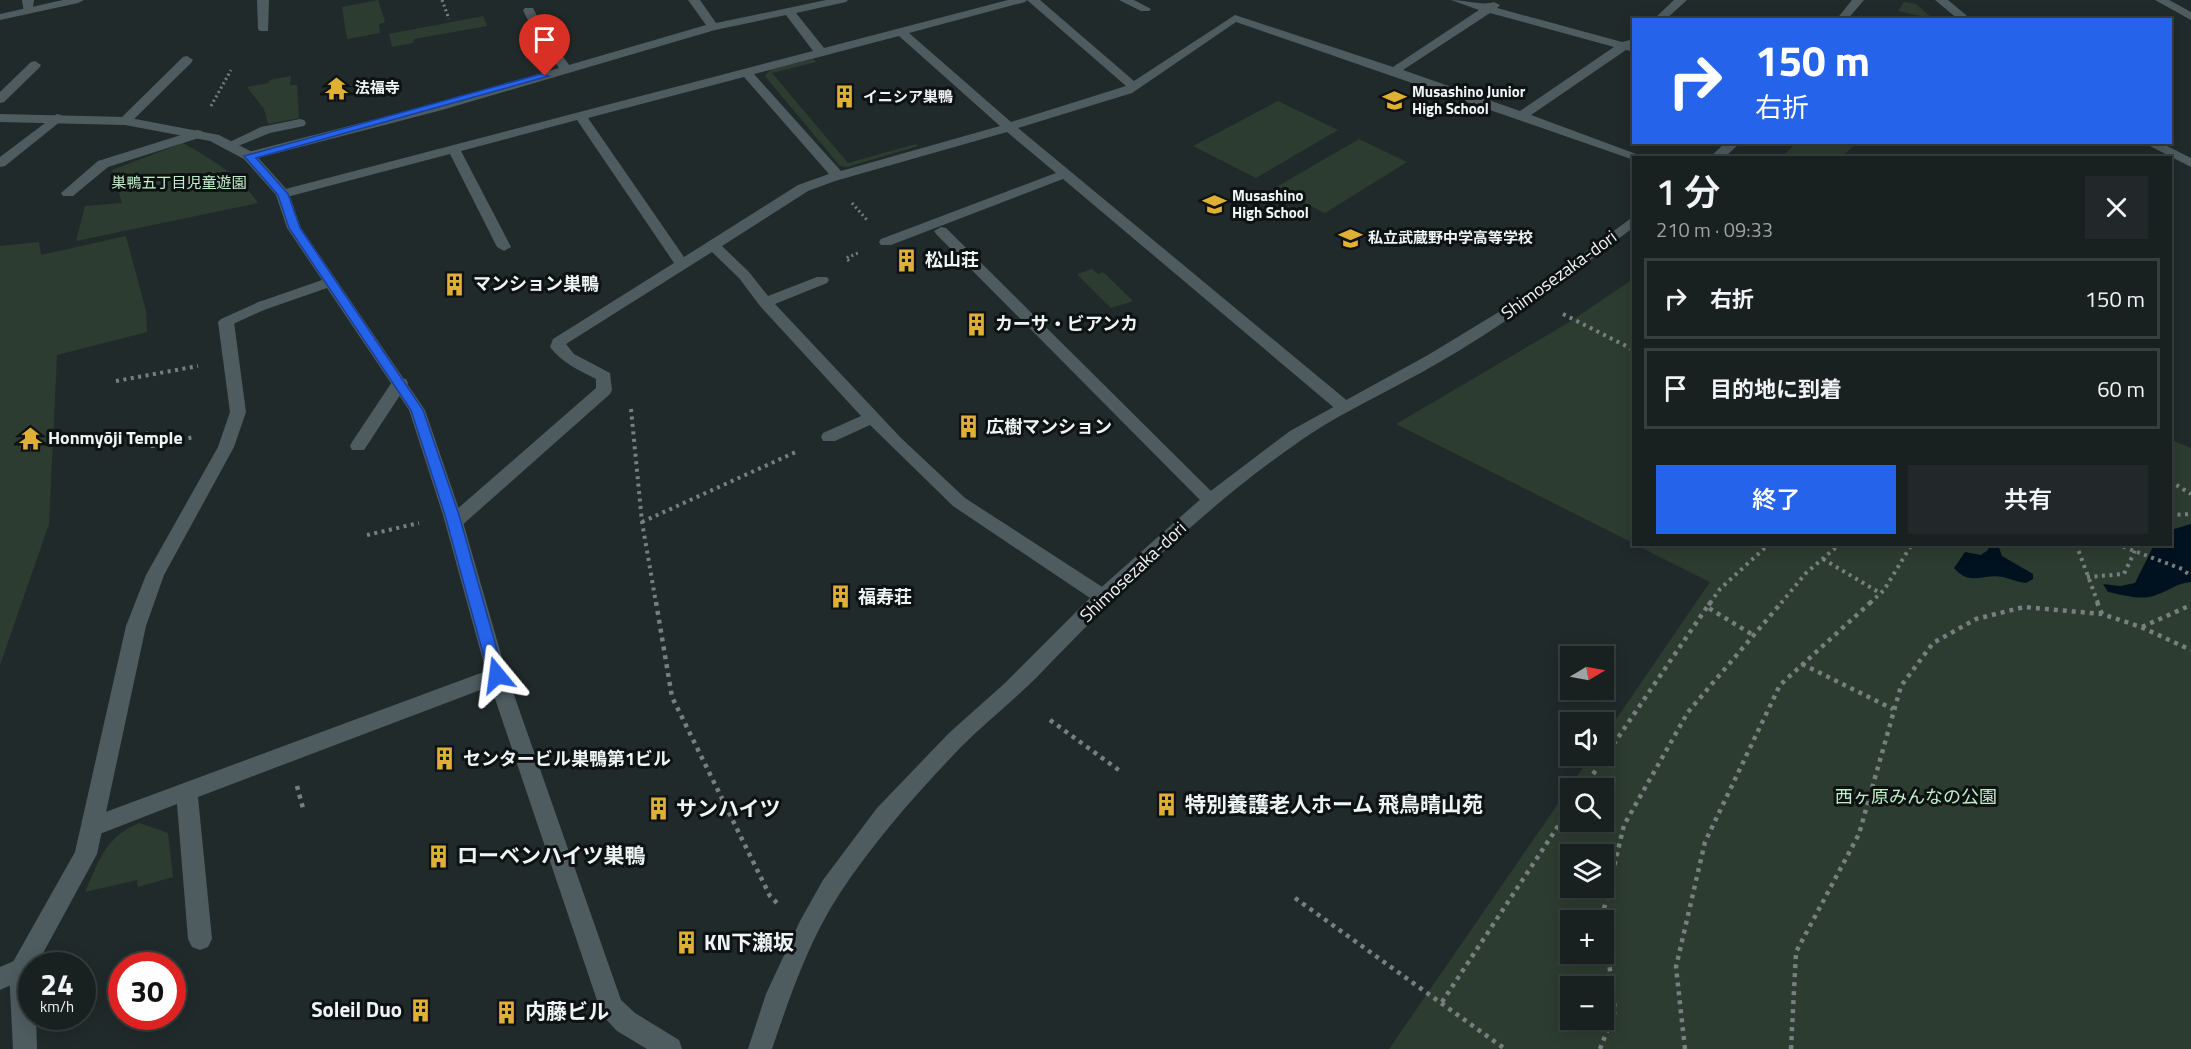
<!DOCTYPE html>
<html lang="ja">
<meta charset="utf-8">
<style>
:root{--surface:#192020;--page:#222829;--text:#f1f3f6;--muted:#9fa3a5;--line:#373e3e;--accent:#2563eb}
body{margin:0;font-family:"Titillium Web","Noto Sans JP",sans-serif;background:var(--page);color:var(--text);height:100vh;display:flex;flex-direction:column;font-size:22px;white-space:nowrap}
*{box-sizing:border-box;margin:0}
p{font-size:20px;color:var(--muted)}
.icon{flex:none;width:33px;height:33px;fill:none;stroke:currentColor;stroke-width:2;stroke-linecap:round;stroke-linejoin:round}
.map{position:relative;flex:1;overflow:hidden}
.drawer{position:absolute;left:1632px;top:156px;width:540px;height:390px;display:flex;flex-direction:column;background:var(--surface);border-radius:0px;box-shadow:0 3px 15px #0003,0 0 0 2px var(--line)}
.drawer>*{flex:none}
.top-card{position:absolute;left:1632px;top:18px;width:540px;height:126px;border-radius:0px;box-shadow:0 3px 15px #0003,0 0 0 2px var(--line);background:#2563eb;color:#fff;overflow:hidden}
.needle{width:39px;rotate:80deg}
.controls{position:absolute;left:1560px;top:646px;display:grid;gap:12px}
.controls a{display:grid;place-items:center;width:54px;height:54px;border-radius:0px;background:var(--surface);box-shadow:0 3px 15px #0003,0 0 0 2px var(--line);font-size:30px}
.speed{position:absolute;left:18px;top:952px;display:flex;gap:12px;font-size:30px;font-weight:700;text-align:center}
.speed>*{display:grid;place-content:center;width:78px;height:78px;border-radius:50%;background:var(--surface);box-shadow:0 3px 15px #0003,0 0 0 2px var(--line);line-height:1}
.speed small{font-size:15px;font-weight:400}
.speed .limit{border:9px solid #d22;background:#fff;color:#111}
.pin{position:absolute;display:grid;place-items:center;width:51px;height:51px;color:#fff;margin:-62px -26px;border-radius:50% 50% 50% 0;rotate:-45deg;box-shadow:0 0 6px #0007}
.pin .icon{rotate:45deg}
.me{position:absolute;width:66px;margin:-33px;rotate:344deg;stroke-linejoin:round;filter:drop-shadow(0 0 4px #0008)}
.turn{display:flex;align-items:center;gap:21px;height:126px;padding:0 24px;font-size:27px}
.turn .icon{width:78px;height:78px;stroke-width:2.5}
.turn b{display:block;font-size:42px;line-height:51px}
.round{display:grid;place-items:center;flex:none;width:63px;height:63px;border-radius:0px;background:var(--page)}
.overview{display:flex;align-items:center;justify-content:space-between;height:102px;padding:0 24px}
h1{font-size:36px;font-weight:600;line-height:45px}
.button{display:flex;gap:12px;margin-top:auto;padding:12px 24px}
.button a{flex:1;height:69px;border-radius:0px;background:var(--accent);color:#fff;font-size:24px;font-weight:600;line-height:69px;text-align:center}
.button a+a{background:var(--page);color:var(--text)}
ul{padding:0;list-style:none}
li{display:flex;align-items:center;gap:18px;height:81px;margin:0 12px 9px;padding:0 12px;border:3px solid var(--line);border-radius:0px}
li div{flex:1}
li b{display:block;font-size:22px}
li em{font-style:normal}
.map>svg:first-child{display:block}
.green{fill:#2d3c30;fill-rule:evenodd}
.water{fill:#00121f}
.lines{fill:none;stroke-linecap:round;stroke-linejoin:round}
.path-far2{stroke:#787f7f;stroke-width:3;stroke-dasharray:2 3;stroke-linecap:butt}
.path-far1{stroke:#787f7f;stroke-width:4;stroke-dasharray:3 4.5;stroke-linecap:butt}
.path{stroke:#787f7f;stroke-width:4.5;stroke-dasharray:4 5;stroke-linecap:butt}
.service{fill:#4e5c60;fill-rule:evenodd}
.minor{fill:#4e5c60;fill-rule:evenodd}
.tertiary{fill:#4e5c60;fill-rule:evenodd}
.route{fill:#2563eb;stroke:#184099;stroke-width:1.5}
.labels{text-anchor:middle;stroke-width:6;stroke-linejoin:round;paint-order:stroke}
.far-poi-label{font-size:15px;font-weight:bold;fill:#eef4f4;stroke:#0e1212;text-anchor:start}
.far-park-label{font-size:15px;fill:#c0eec8;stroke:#0e1212}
.poi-label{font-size:18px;font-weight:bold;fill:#eef4f4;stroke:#0e1212;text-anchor:start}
.street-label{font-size:18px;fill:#eef4f4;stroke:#0e1212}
.park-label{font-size:18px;fill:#c0eec8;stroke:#0e1212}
.near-poi-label{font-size:21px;font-weight:bold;fill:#eef4f4;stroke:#0e1212;text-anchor:start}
</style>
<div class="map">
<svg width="2191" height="1049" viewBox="0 0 2191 1049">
<rect width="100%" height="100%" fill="#212a2a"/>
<g class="green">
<polygon points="378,0 385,22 379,24 380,33 347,39 342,7"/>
<polygon points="1904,2 1916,4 1933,19 1898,11"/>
<polygon points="483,16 487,26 414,39 413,43 392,47 389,34"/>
<polygon points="813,59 816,62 772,73 848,163 916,144 918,146 847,167 840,166 765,76 770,70"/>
<polygon points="291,76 290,85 297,85 299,118 268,124 264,109 247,87 268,83 270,80"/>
<polygon points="1278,101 1338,130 1256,178 1193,146"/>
<polygon points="1359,139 1407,162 1325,213 1275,188"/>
<path d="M 183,143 C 211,159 240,175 258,203 L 76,241 L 85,206 L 122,203 L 112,170 Z"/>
<polygon points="1796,143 1796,142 1856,143 1842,157 1796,157 1785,154"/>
<polygon points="126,236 146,311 147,332 57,355 49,524 0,665 0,246 39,242 41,255"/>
<polygon points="1092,269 1098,274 1103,272 1133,301 1111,308 1077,274"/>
<polygon points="1633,279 1633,543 1396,424 1568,323"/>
<path d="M 2171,440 L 2191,448 L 2191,1049 L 1389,1049 L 1591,756 L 1604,756 L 1604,737 L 1710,582 L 1636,545 L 2170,544 ZM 1570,789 L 1604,789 L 1604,822 L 1570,822 ZM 1570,855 L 1604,855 L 1604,888 L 1570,888 ZM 1570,921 L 1604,921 L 1604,954 L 1570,954 ZM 1570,987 L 1604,987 L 1604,1020 L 1570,1020 Z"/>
<path d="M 139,823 L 168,833 L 173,877 L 138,887 L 137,880 L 85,892 C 100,860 104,838 139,823 Z"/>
</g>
<g class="water">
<path d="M 2191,524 L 2191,582 C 2176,583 2169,591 2156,595 C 2141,601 2123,595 2108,592 L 2103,584 L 2120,586 L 2135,583 L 2154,545 L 2170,544 L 2171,530 Z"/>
<path d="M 1988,545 L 1998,545 L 2002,556 L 2033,574 L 2033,579 L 2026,583 C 2018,582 2011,579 2003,577 C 1984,573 1970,587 1954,568 L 1965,552 L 1981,555 L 1988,550 Z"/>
</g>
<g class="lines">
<g class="path-far2">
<polyline points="442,0 449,19"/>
<polyline points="211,106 231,70"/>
<polyline points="852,203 867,220"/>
<polyline points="849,261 846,258 858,253"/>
</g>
<g class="path-far1">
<polyline points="1563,314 1634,350"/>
<polyline points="116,381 198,366"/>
<polyline points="631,409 642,522 656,603"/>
<polyline points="146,432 152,446 194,437"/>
<polyline points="2170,481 2191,494"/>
<polyline points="2170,515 2191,514"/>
<polyline points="642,522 798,451"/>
<polyline points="367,535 419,523"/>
<polyline points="2076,544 2098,603"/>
<polyline points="2116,544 2182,569 2191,576"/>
<polyline points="1823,559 1880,593"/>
<polyline points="2087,577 2124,574 2138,544"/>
<polyline points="1710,603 1720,589 1769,544"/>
<polyline points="1781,603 1806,573 1840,544"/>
<polyline points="1870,603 1884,590 1912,544"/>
</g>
<g class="path">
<polyline points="656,602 672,697 770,896 779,905"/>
<polyline points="1711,602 1707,607 1753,635"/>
<polyline points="2097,602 2102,614"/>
<polyline points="2142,627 2191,605"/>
<polyline points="1802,664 1893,709"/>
<polyline points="1050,720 1120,771"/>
<polyline points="297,786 304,812"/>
<polyline points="1583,789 1707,607"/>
<polyline points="1295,898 1505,1049"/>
<polyline points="1442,1002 1570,808"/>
<polyline points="1600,1049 1615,1011 1603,913 1624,825 1688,712 1782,602"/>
<polyline points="1685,1049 1676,967 1705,842 1780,685 1871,602"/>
<polyline points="1791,1049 1796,952 1859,834 1901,686 1933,643 1976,619 2024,607 2102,614 2141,627 2191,650"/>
</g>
<g class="service">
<polygon points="257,0 269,0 268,31 260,31 258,29"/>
<path d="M 688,0 L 700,0 L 716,23 L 826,0 L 848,0 L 846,2 L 796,13 L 824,48 L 1008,0 L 1027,0 L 1025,2 L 909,33 L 1011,122 L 1126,86 L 1027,0 L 1040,0 L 1134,81 L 1235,15 L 1393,67 L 1479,10 L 1451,0 C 1466,0 1482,6 1494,2 L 1500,5 L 1497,8 L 1622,42 L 1634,39 L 1634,52 L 1626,50 L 1531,115 L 1647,158 L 1634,158 L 1634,160 L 1236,22 L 1132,93 L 1018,128 L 1350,403 L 1352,407 L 1350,411 L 1338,411 L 1063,179 L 891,245 L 881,245 L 879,242 L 881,239 L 1056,173 L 1007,132 L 835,181 L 808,191 L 722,246 L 749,272 L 768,296 L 817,277 L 827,277 L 829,280 L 827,283 L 775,304 L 901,438 L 965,498 L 1110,592 L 1112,597 L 1110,602 L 1103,604 L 1096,602 L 953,506 L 870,425 L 835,441 L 823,441 L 821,437 L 823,433 L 861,416 L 760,306 L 739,278 L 712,252 L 566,344 L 574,354 L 610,373 L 612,390 L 610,394 L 460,527 L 454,528 L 448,527 L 445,522 L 448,517 L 596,388 L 596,379 C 579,370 562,363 550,347 L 553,339 L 674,263 L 577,120 L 461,151 L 511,247 L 504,251 L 497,247 L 450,154 L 283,198 L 276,194 L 278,191 L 813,51 L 786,15 L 715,30 L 442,110 L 254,159 L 249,160 L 242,156 L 244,153 L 434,104 L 559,68 L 533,31 L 523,10 L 525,8 L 533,8 L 545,31 L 569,65 L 706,25 ZM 1490,13 L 1614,47 L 1520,111 L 1403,70 ZM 899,36 L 1000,126 L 841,171 L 754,74 ZM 744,77 L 829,174 L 798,185 L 684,257 L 588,118 Z"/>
<polygon points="1119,0 1134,0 1151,9 1149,11 1141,11"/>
<polygon points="1674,0 1687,0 1665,20 1653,20"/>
<polygon points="187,56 193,60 191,63 129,124 121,124 119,121 121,118 183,57"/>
<polygon points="35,61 41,65 39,68 4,102 0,103 0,92 31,62"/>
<polygon points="57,114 61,115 63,118 61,121 5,166 0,167 0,157"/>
<polygon points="300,119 304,120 306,123 304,126 270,133 228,150 221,146 261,127"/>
<polygon points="197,130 202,131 203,134 202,137 108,167 73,196 63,196 61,193 98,161"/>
<polygon points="941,227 946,228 1216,496 1219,500 1216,504 1210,506 1204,504 936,234 934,231"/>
<polygon points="261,301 266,303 269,306 266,309 231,325 226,327 218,322 221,319"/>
<polygon points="400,378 406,379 408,383 364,450 352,450 350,446 352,442 394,379"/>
<polygon points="497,667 504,669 507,675 504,681 198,797 212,939 208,947 200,950 192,947 188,939 177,804 92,837 84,834 81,827 84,820"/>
<polygon points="21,958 29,961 32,966 29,977 0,990 0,967"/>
</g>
<g class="minor">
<polygon points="63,0 84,0 78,3 0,20 0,14"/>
<polygon points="1935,0 1948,0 1972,20 1959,20"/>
<polygon points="2155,0 2169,0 2191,12 2191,20"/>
<polygon points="0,114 125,117 219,135 254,153 288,191 301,228 425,410 461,515 507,675 621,1000 635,1013 679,1040 682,1049 647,1049 617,1031 602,1015 487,675 443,515 409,410 327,288 261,311 253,306 256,303 322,280 287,228 276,195 244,159 210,141 125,125 0,122"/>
<polygon points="2142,142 2159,142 2191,158 2191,167"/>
<polygon points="226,317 234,322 246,412 234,447 164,575 146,626 97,854 36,966 32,966 32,1017 36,1017 37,1049 13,1049 9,969 75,852 126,626 146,575 218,447 230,412 218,322"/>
</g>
<g class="tertiary">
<polygon points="22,0 34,0 32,13 24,13"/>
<polygon points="1852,0 1864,0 1847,20 1836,20"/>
<polygon points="1726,142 1741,142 1724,158 1709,158"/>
<path d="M 1634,216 L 1634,227 C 1570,276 1508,323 1438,363 C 1394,389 1341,412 1300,441 C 1203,508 1119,592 1037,677 C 1013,701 985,723 961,747 C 917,793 875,840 840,893 C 809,940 790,996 772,1049 L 748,1049 L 766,994 L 800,921 L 823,880 L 877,808 L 949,733 L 1005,683 L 1096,592 L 1204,496 L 1290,431 L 1428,355 L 1530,293 Z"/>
</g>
</g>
<polygon class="route" points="541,74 549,76 256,158 288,194 300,228 423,410 459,515 504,675 502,679 491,679 489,675 445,515 411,410 289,228 278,195 244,156"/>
<defs>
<symbol id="temple-bare" viewBox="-9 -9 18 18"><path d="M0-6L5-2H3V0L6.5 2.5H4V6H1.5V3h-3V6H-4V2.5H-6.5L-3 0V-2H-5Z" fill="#e0b034" stroke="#0e1212" stroke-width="2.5" paint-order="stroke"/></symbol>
<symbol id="building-bare" viewBox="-9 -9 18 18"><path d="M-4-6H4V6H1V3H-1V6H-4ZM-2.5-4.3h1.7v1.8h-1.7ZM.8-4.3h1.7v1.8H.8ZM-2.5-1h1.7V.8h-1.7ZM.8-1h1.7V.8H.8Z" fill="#e0b034" stroke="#0e1212" stroke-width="2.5" paint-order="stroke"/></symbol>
<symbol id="school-bare" viewBox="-9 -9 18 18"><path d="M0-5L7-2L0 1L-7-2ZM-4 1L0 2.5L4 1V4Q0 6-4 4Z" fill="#e0b034" stroke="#0e1212" stroke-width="2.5" paint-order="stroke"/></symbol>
</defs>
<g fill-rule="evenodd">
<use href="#temple-bare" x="320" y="72" width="33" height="33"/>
<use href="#building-bare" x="828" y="80" width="33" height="33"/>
<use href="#school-bare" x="1378" y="84" width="33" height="33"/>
<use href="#school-bare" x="1198" y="188" width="33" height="33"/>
<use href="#school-bare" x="1334" y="222" width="33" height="33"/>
<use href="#building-bare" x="890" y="244" width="33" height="33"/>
<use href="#building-bare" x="438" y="268" width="33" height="33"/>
<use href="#building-bare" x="960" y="308" width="33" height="33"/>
<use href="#building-bare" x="952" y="410" width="33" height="33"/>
<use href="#temple-bare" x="14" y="422" width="33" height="33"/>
<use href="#building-bare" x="824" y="580" width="33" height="33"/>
<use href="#building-bare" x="428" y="742" width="33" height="33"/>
<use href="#building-bare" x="1150" y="788" width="33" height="33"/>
<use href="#building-bare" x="642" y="792" width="33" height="33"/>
<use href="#building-bare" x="422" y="840" width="33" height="33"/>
<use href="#building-bare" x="670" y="926" width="33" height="33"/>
<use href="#building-bare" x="404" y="994" width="33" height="33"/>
<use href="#building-bare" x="490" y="996" width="33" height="33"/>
</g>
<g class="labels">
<g class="far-poi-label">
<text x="355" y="93">法福寺</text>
<text x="1412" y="97">Musashino Junior<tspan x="1412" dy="17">High School</tspan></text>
<text x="863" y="102">イニシア巣鴨</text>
<text x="1232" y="201">Musashino<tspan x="1232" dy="17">High School</tspan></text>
<text x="1368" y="243">私立武蔵野中学高等学校</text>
</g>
<g class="far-park-label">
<text x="179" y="188">巣鴨五丁目児童遊園</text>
</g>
<g class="poi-label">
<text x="925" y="266">松山荘</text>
<text x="473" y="290">マンション巣鴨</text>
<text x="995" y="330">カーサ・ビアンカ</text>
<text x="986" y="433">広樹マンション</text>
<text x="48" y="444">Honmyōji Temple</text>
<text x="858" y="603">福寿荘</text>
<text x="463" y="765">センタービル巣鴨第1ビル</text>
</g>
<g class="street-label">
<text transform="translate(1559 275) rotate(-36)" y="6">Shimosezaka-dori</text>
<text transform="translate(1133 572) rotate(-43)" y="6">Shimosezaka-dori</text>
</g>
<g class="park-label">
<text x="1916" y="803">西ヶ原みんなの公園</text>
</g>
<g class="near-poi-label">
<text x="1185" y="812">特別養護老人ホーム 飛鳥晴山苑</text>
<text x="676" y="816">サンハイツ</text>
<text x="457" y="863">ローベンハイツ巣鴨</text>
<text x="704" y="950">KN下瀬坂</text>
<text x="402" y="1017" text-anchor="end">Soleil Duo</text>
<text x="525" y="1019">内藤ビル</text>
</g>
</g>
</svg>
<div class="controls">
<a><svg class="needle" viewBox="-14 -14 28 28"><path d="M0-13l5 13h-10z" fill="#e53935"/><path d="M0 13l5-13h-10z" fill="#9fa3a5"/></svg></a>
<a><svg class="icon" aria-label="sound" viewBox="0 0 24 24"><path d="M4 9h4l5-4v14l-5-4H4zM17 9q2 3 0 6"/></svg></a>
<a><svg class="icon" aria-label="search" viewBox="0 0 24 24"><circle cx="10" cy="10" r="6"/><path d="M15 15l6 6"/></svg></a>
<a><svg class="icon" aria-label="layers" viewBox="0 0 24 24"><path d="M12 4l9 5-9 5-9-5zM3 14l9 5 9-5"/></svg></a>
<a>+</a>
<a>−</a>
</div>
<div class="speed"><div>24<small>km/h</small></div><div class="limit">30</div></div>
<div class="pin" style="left:545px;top:76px;background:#d93025"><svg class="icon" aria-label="arrive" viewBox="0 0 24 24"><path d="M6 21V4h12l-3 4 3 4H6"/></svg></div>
<svg class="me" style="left:497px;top:675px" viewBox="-20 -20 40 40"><path d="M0-17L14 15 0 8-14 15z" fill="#2563eb" stroke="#fff" stroke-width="4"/></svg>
<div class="top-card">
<div class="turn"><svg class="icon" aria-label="right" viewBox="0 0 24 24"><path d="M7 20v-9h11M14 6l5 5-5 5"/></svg><div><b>150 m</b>右折</div></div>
</div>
<section class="drawer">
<div class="overview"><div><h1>1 分</h1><p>210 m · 09:33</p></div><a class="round"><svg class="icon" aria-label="close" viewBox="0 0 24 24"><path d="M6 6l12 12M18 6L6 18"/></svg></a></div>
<ul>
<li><svg class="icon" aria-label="right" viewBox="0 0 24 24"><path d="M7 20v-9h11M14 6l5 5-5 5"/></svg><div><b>右折</b></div><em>150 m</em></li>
<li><svg class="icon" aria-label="arrive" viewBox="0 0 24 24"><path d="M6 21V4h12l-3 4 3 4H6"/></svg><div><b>目的地に到着</b></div><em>60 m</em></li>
</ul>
<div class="button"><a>終了</a><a>共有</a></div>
</section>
</div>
